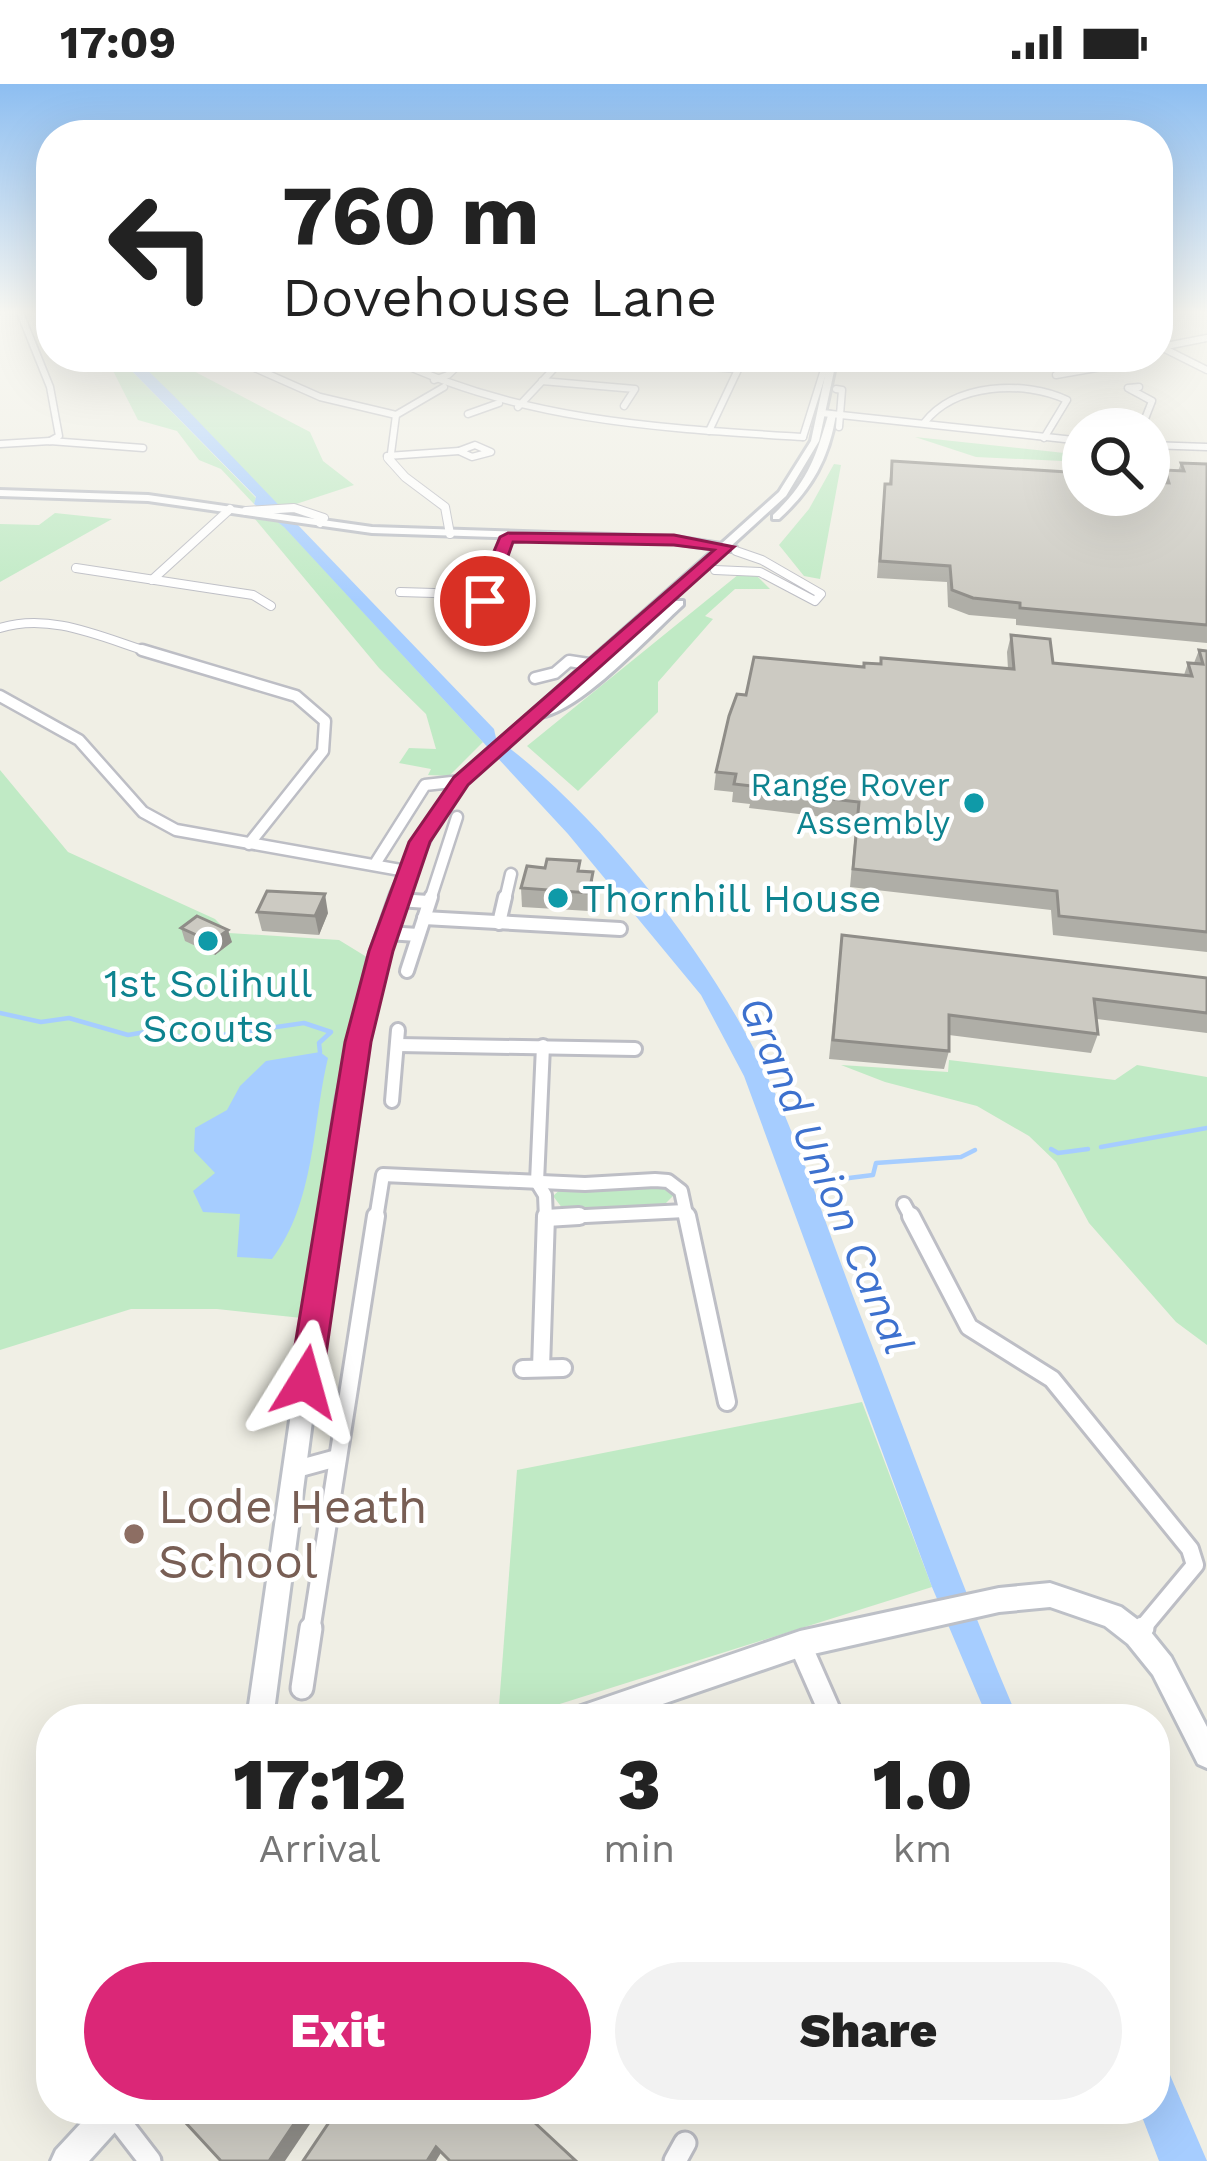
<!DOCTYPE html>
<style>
:root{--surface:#fff;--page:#f2f2f2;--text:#222;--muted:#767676;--accent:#db2777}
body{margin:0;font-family:"Work Sans",sans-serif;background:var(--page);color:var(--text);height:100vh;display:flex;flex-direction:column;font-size:45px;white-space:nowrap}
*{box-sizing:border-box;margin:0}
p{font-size:39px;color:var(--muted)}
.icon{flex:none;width:66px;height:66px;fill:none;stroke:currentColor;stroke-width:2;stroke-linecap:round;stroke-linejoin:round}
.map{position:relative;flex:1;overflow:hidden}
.panel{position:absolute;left:36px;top:1620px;width:1134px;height:420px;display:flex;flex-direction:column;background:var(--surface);border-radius:48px;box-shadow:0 12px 48px #0002}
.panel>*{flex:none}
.hud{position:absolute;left:36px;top:36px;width:1137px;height:252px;border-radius:48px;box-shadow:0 12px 48px #0002;background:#fff;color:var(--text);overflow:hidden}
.tools{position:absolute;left:1062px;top:324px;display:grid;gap:24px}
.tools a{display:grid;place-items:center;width:108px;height:108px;border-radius:50%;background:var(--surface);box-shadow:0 12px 48px #0002;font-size:60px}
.pin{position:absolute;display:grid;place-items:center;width:102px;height:102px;color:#fff;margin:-51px;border:6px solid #fff;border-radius:50%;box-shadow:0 3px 12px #0007}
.me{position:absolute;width:132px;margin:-66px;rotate:8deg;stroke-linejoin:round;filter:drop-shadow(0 0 9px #0008)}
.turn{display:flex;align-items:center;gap:42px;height:252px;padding:0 48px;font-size:54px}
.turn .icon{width:156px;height:156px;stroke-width:2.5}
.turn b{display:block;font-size:84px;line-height:102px}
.eta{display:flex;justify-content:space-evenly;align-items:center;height:204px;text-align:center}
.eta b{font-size:72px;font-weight:800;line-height:84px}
.primary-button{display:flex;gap:24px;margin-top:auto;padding:24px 48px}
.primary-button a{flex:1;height:138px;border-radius:72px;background:var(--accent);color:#fff;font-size:48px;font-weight:800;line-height:138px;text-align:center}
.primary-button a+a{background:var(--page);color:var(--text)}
.status{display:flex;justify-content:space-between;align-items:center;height:84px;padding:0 60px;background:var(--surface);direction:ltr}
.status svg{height:33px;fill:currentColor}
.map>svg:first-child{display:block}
.green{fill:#c0eac5}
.water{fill:#a6cdff}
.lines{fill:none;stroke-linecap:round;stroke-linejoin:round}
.stream{stroke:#a6cdff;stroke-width:4.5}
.street-far5-casing{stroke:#bdbec5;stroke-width:9}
.street-far4-casing{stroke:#bdbec5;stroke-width:10}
.street-far3-casing{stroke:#bdbec5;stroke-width:15}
.street-far2-casing{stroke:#bdbec5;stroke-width:18}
.street-far1-casing{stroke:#bdbec5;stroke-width:22}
.street-casing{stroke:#bdbec5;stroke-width:27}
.secondary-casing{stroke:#bdc0c7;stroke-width:6}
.street-far5{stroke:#fff;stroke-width:6}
.street-far4{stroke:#fff;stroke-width:8}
.street-far3{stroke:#fff;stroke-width:10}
.street-far2{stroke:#fff;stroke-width:12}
.street-far1{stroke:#fff;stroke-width:16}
.street{stroke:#fff;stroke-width:21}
.secondary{fill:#fff;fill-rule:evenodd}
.wall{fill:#afaea7}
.shaded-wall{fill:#8f8d88}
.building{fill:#cccac2;stroke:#8f8d88;stroke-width:3}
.route{fill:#db2777;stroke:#8e194d;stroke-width:3}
.culture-dot{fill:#0f9aa8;stroke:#fff;stroke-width:4.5}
.education-dot{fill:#8d6e63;stroke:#fff;stroke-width:4.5}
.labels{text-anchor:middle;stroke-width:9;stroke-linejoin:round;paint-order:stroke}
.far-culture-label{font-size:33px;fill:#0d838f;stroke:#fff;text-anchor:end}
.culture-label{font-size:39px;fill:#0d838f;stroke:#fff;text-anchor:start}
.water-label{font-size:42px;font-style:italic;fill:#3d71ce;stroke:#fff}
.near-education-label{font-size:48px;fill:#785e54;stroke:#fff;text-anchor:start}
</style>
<div class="status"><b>17:09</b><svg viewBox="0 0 49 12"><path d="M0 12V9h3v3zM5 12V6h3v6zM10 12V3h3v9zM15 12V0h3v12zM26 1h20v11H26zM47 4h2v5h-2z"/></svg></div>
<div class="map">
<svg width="1207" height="2077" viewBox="0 0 1207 2077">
<rect width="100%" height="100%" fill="#f0efe5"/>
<g class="green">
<polygon points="106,273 118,273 256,414 254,420 221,385 199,376 177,347 138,336"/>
<polygon points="134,273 167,273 310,348 323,377 354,401 293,421 274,420"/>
<polygon points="915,353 1083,371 1083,378 976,373"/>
<polygon points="834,380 841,381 820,495 804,492 779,461 809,425"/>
<polygon points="55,429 112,435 0,498 0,440 39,441"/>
<polygon points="255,435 280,438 483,658 449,692 428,691 431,685 399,679 409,664 436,665 426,630 379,584"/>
<polygon points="739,490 757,492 770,505 735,505 705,532 713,535 658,598 658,628 578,707 527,662"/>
<polygon points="0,686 68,768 215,835 229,849 339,856 370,875 334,1033 302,1234 217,1225 131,1225 0,1266"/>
<polygon points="949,976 1115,996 1137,981 1207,993 1207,1261 1176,1238 1089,1139 1056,1078 1029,1052 977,1022 885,998 841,981 948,988"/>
<polygon points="662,1100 675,1110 665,1120 563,1125 553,1112 563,1103"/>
<polygon points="862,1318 932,1503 512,1635 498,1635 517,1386"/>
</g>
<g class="water">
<path d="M 118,273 L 134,273 L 174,312 L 494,645 L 496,654 C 593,724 701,860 755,967 C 796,1047 824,1136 856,1220 C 910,1359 960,1499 1018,1635 L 988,1635 L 932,1503 L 744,992 L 701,911 L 568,750 L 284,443 L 254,420 L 256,413 Z"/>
<path d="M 320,968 L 328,974 C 312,1041 315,1119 272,1175 L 237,1173 L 240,1130 L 203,1128 L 193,1107 L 215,1089 L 194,1067 L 195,1044 L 227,1026 L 240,1002 L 266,977 Z"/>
<polygon points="1155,1956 1207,2077 1159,2077 1139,2025 1155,2025"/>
</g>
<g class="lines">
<g class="stream">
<polyline points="0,929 41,938 69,934 128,951 151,947 194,955 304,939 331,948 319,959 320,968"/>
<polyline points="1101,1063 1207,1044"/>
<polyline points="1051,1065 1058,1069 1088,1065"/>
<polyline points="825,1097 873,1091 876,1079 961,1073 975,1066"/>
</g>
<defs>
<g id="street-far5">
<polyline points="19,226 50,303 59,352 50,357"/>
<polyline points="1207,254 1161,263 1207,286"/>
<polyline points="230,273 320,313 396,331"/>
<path d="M 388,273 C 520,337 659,344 803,353"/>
<polyline points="1008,273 1023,280"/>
<polyline points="617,276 737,285"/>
<polyline points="1056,291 1102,283"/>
<polyline points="434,296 448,291 467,273"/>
<polyline points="542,297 635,305 624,322"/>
<polyline points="1139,303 1128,304 1152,317 1141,345"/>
<polyline points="836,305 842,306 839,343"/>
<polyline points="518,323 562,276"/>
<polyline points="822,329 1083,357"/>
<polyline points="468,330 499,319"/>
<path d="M 924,339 C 955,299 1024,296 1067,316 L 1044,354"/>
<polyline points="709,347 744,273"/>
<polyline points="803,353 828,273"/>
<polyline points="0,360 50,357 143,364"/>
<polygon points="475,361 491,368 472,373 459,367"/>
<polyline points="1149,361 1207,363"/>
<polyline points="387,372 459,367"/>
<polyline points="390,377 396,331 444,303"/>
</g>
<g id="street-far4">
<polyline points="388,374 405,393 445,423 450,450"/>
<polyline points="246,427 294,424 324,434 320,439"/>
<polyline points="76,484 253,511 271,522"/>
<polyline points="715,486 760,488 815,517 821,510 762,476 736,467"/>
<polyline points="152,496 230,425"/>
<polyline points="400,508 434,509 474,519"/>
<path d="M 0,544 C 51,528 103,554 152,569"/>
<polyline points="492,544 473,541 467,534 474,519 493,513 508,496 500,472 508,453"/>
</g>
<g id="street-far3">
<polyline points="142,566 296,612 325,637 323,667 249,760"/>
<polyline points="535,594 555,589 569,577 608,583"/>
<polyline points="0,612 79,656 143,728 176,746 406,787"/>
<polyline points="375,780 425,701 461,697"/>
<polyline points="430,816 457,733"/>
<polyline points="505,816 511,790"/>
</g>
<g id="street-far2">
<polyline points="398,816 428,818"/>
<polyline points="424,834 620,845"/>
<polyline points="499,839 505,813"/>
<polyline points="387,849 418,851"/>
<polyline points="407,887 431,813"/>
<polyline points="398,961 635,965"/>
<polyline points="543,962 537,1098 545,1111 546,1135"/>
<polyline points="392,1017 398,946"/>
<polyline points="904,1120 912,1135"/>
<polyline points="546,1134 685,1127"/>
<polyline points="376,1135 383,1091 585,1100 655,1096 668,1097 681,1107 687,1135"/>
</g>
<g id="street-far1">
<polyline points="687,1132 727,1318"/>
<polyline points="911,1132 969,1243 1052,1295 1190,1465 1195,1481 1140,1547"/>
<polyline points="546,1134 579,1132"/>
<polyline points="541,1284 546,1132"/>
<polyline points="523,1285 563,1284"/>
<polyline points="293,1386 337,1374"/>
<polyline points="311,1547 376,1132"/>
</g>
<g id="street">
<polyline points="1137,1551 1143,1544"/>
<polyline points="800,1560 833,1635"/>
<polyline points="302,1604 311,1544"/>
<polyline points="113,2029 150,2077"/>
<polyline points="675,2077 685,2059"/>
</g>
<g id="secondary">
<path d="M 829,273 L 837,273 L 819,357 L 786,412 L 731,462 L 736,463 L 736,467 L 725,467 L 558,617 L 572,609 L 675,517 L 683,517 L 683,521 C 650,551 581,627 540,633 L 466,700 L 433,749 L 406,809 L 384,875 L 354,1017 L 273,1635 L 247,1635 L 336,1017 L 368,875 L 391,809 L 419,749 L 456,694 L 715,465 L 674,459 L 372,449 L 148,417 L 0,412 L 0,406 L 148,411 L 372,443 L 674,453 L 721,460 L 779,408 L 811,357 Z"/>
<path d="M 829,328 L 836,330 C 829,374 812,405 779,435 L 773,435 L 773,431 C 808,398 816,373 829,328 Z"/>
<polygon points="1050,1499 1121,1523 1146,1542 1171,1573 1207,1643 1207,1684 1198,1680 1153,1591 1128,1560 1105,1542 1050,1523 999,1528 800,1573 619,1635 568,1635 572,1626 581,1622 800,1547 999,1504"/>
<polygon points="94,2025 131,2025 126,2036 89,2077 51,2077 56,2066"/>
</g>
</defs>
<use href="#street-far5" class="street-far5-casing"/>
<use href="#street-far4" class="street-far4-casing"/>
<use href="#street-far3" class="street-far3-casing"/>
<use href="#street-far2" class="street-far2-casing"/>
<use href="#street-far1" class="street-far1-casing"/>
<use href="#street" class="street-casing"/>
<use href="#secondary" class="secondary-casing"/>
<use href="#street-far5" class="street-far5"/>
<use href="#street-far4" class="street-far4"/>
<use href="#street-far3" class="street-far3"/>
<use href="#street-far2" class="street-far2"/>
<use href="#street-far1" class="street-far1"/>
<use href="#street" class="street"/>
<use href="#secondary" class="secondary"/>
</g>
<g class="wall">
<polygon points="892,377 1083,411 1161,399 1165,386 1178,387 1181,379 1207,380 1207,559 1016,541 1016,535 969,531 948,523 947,498 877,494 883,415 885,400 889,400"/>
<polygon points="1011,551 1053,579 1184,591 1188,579 1194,579 1199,566 1207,567 1207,868 1053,851 1051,826 850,803 856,737 749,724 750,720 732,718 733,708 714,706 716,688 746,611 864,583 1008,585 1007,568"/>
<polygon points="580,787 593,806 589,827 522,823 521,804"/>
<polygon points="257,828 328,829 319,851 262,847"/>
<polygon points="181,844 232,858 215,871 185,857"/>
<polygon points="842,851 1207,894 1207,949 1097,935 1098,950 1091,969 949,951 949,967 944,985 829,975"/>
</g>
<g class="shaded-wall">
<polygon points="593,788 593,806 589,827 589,809"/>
<polygon points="325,810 328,829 319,851 315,832"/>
<polygon points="228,846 232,858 215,871 212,858"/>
<polygon points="304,2025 320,2025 285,2077 269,2077"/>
<polygon points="436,2063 442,2067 436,2077 427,2077"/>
</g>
<g class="building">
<polygon points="892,377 1083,389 1083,411 1149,411 1149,398 1169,399 1165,386 1184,387 1181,379 1207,380 1207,541 1020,524 1020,519 973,514 952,506 950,482 880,477 885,400 891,400"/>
<polygon points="1011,551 1050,555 1053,579 1192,592 1188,579 1203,580 1199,566 1207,567 1207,848 1059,832 1057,807 853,785 859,718 751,706 752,702 734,700 736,690 716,688 729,632 737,610 746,611 754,573 864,583 864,579 881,580 881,574 1014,585"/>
<polygon points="547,775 580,777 578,787 593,788 589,809 521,804 527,782 545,784"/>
<polygon points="267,807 325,810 315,832 257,828"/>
<polygon points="197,832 228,846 212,858 181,844"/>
<polygon points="842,851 1207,894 1207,929 1094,915 1098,950 949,931 949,967 833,956"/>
<polygon points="173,2025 304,2025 269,2077 221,2077"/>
<polygon points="338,2025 520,2025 576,2077 450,2077 436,2063 427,2077 303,2077"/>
</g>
<linearGradient id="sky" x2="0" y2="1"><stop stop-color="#8dbef1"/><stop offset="0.44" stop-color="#f8f8f3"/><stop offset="1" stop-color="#f8f8f3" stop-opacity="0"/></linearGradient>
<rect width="1207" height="517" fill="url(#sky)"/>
<polygon class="route" points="508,449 674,451 734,463 468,701 430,758 393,867 371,958 322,1298 317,1308 305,1312 294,1308 289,1298 345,958 369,867 409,758 454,693 714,466 674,461 513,458 508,472 516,496 491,521 479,521 479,514 500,495 492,472 500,453"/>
<g class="culture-dot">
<circle cx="974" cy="719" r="12"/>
<circle cx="558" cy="814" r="12"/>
<circle cx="208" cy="857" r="12"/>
</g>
<circle class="education-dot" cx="134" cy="1450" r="12"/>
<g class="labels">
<g class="far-culture-label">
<text x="950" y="712">Range Rover<tspan x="950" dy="38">Assembly</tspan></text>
</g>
<g class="culture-label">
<text x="582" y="828">Thornhill House</text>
<text x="208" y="913" text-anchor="middle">1st Solihull<tspan x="208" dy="45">Scouts</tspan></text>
</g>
<g class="water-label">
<text transform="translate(827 1091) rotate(67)" y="15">Grand Union Canal</text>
</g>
<g class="near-education-label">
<text x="158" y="1439">Lode Heath<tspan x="158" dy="55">School</tspan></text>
</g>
</g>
</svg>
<div class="tools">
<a><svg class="icon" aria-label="search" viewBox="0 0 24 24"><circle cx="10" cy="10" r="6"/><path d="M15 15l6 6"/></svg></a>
</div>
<div class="pin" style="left:485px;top:517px;background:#d93025"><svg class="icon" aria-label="arrive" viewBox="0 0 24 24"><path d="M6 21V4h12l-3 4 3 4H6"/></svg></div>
<svg class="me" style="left:305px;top:1298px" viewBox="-20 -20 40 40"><path d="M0-17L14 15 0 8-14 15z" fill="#db2777" stroke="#fff" stroke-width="4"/></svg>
<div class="hud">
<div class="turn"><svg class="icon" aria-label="left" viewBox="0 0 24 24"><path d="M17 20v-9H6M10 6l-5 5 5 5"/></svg><div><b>760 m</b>Dovehouse Lane</div></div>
</div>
<section class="panel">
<div class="eta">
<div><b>17:12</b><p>Arrival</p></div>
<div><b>3</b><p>min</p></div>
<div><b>1.0</b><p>km</p></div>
</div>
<div class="primary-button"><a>Exit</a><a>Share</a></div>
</section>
</div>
